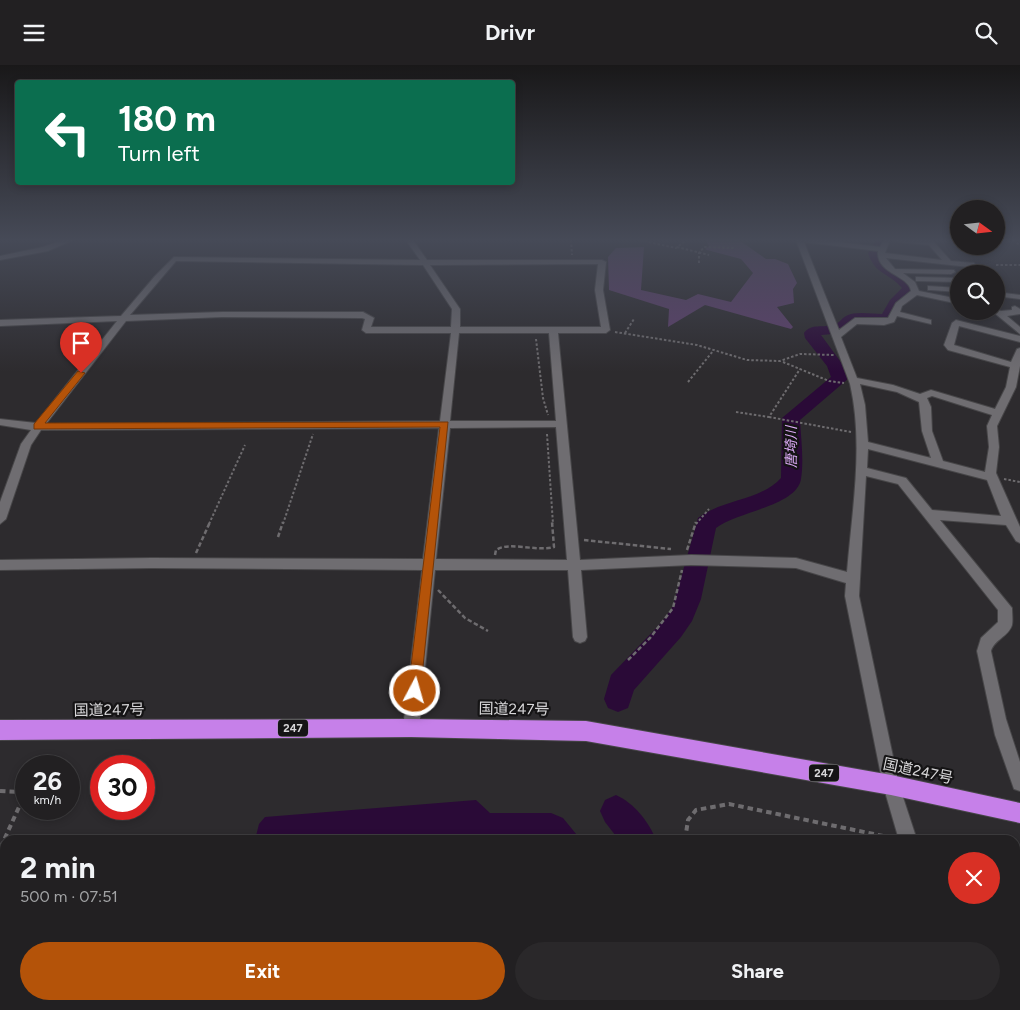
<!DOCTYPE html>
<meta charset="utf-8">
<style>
:root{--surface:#222022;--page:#2a282a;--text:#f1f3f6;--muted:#a2a3a5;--line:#3f3e40;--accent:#b45309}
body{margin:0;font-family:Figtree,"Noto Sans JP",sans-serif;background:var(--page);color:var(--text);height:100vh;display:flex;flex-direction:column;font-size:19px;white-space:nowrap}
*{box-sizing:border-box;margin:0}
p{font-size:16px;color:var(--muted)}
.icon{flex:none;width:28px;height:28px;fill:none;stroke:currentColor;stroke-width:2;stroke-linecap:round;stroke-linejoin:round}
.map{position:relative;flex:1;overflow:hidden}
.drawer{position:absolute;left:0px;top:770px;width:1020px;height:175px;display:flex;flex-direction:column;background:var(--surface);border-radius:15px 15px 0 0;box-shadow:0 2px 8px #0003,0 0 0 1px var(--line)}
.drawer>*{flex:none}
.banner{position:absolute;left:15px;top:15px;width:500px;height:105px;border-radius:5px;box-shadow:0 2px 8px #0003,0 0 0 1px var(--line);background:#0b6e4f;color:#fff;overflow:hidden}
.needle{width:32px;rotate:105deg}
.buttons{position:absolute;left:950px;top:135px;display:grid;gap:10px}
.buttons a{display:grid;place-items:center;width:55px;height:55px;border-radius:50%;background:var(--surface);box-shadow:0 2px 8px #0003,0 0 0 1px var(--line);font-size:25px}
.speed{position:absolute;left:15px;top:690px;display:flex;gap:10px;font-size:25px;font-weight:700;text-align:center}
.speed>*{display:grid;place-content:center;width:65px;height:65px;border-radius:50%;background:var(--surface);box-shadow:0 2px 8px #0003,0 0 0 1px var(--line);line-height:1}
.speed small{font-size:12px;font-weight:400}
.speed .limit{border:8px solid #d22;background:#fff;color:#111}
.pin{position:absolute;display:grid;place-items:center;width:42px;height:42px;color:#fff;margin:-51px -21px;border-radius:50% 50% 50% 0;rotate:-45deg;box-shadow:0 0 5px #0007}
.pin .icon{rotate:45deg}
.me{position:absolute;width:55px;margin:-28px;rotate:6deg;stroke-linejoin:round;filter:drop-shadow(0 0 4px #0008)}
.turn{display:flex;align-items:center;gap:18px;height:105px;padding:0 20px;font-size:22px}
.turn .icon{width:65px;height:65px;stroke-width:2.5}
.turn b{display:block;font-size:35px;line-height:42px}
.round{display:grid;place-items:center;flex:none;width:52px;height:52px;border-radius:26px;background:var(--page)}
.headline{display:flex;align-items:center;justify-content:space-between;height:85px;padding:0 20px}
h1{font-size:30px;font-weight:700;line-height:38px}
.button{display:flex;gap:10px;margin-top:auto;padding:10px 20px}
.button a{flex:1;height:58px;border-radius:30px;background:var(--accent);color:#fff;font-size:20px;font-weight:700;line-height:58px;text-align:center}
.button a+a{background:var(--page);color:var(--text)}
header{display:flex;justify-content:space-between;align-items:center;height:65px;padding:0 20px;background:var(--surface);font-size:22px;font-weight:700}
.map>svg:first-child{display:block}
.green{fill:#5e406d}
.water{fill:#2a0a37}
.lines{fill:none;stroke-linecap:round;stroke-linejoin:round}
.river{fill:#2a0a37;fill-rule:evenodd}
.minor-casing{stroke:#474648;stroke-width:2}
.highway-casing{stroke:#474648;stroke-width:2}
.path-far2{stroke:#6e6c6f;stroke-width:2;stroke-dasharray:2.5 2;stroke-linecap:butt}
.path-far1{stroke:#6e6c6f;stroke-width:2.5;stroke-dasharray:4.5 2.5;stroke-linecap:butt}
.path{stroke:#6e6c6f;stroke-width:4;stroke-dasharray:5.5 4;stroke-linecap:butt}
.minor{fill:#6f6d71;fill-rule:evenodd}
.highway{fill:#c680e9;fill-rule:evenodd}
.route{fill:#b45309;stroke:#753606}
.labels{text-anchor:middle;stroke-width:4.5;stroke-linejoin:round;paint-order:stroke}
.shield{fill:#151415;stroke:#9d9c9e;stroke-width:1}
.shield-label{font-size:11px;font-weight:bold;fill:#d7d6d8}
.water-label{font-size:14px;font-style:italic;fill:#dcaaf6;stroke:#151415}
.near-street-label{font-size:15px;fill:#d7d6d8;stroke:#151415}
</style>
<header><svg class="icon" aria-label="menu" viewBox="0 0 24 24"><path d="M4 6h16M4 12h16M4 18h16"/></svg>Drivr<svg class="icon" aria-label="search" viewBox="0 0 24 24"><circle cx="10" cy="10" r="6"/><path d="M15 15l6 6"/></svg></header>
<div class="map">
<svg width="1020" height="945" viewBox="0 0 1020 945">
<rect width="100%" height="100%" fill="#2d2b2e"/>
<polygon class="green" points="705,175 739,175 766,194 775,194 788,199 797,218 793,224 794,238 777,242 793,262 791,264 705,240 668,262 669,244 609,225 608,192 616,183 644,182 641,225 686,235 698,229 731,237 753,208 741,194 707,185 705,184 709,181"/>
<g class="water">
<polygon points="476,735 490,748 551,748 563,753 581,775 255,775 259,759 265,752"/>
<polygon points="215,940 616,940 616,945 214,945"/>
</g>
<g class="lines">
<g class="river">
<path d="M 876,175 L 888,175 L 882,188 C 887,207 910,207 917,224 L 901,240 L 892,256 L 855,259 L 844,268 L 821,270 L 843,300 L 849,313 L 800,355 C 801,374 804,395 801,414 C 797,441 736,447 716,463 L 701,534 L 692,556 L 681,572 L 634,625 L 628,643 L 618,647 L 608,643 L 604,634 L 611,610 L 663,556 L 673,541 L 698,453 C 723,434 760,436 781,413 L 782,353 L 831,312 L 827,301 L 805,273 L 804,268 C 811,258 824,263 834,260 C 838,259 842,253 846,251 C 855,246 872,249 882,249 L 890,235 L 902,223 C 890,208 875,210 868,188 Z"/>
<path d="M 616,730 C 634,738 649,757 656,775 L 619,775 L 605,757 L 600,746 L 605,735 Z"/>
<rect x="640" y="940" width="38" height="5"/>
</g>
<defs>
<g id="minor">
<polygon points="63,175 73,175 48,186 0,195 0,191 43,182"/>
<path d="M 406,175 L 413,175 L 427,195 L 602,195 L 606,197 L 603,225 L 610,265 L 606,268 L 558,268 L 580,495 L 691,490 L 796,493 L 847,507 C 852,445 864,380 850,319 L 796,175 L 821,175 L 880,182 L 884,175 L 890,175 L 885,188 L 942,195 L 929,180 L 898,177 L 894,175 L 932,175 L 951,196 L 974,198 L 981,209 L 973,209 L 969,202 L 886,193 L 895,204 L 954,205 L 955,207 L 951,209 L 903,208 L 915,217 L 919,226 L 959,234 L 959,239 L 917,230 L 902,241 L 900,247 L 931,255 L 931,259 L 897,251 L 894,257 L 884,260 L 857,259 L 841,272 L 857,313 L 893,320 L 920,329 L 931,325 L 995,344 L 1006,322 L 1010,302 L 948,285 L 944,280 L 952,258 L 956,255 L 1020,271 L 1020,277 L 959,261 L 954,280 L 1011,297 L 1017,284 L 1020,283 L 1020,301 L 1016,322 L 997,361 L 999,382 L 996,408 L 1020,462 L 1020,478 L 1016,476 L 1006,460 L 940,455 L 1012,543 C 1012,548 1013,555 1012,560 C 1009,571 994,575 991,586 L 1006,654 L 1020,697 L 1020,726 L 1014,724 L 995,670 L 977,586 L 981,573 L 998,557 L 998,545 L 898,419 L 866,411 L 859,531 L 899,720 L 917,775 L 899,775 L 883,720 L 845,531 L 846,518 L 796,503 L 691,500 L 581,505 L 587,572 L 585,576 L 580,578 L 575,576 L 573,572 L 568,505 L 435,505 L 419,663 L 417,669 L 411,671 L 405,669 L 403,663 L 422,505 L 152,503 L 0,505 L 0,495 L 152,493 L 423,494 L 439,363 L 41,365 L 31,380 L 6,454 L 0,459 L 0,437 L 21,379 L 31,365 L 0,360 L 0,354 L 36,358 L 117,256 L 0,261 L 0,255 L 121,251 L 155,211 L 174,192 L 420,195 ZM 804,177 L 878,186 C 876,209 909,210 911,226 L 896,238 L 888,253 L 855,253 L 839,265 ZM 176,196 L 423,200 L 452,244 L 451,262 L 371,262 L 374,253 L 363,247 L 222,247 L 130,250 ZM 598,199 L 595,225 L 601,262 L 460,262 L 460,244 L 430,200 ZM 222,252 L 362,253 L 365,254 L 362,265 L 366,268 L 451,268 L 440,356 L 46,359 L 126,256 ZM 459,268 L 549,268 L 556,356 L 450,356 ZM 860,319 L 897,327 L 919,337 L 922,366 L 931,393 L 868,377 L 865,340 ZM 932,331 L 992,350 L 987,361 L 989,382 L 985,407 L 943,396 L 932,366 L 931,342 L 927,333 ZM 556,362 L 567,495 L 436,494 L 450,363 ZM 868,384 L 987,415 L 1001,451 L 932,445 L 906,413 L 867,403 Z"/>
<polygon points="916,212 959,213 959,217 919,216 916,216"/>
<polygon points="928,221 959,223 959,227 931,225 928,225"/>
<polygon points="996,227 1020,230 1020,234 996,231"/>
<polygon points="1015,241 1020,244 1020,249 1007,251 1020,262 1020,269 992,246 996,246 996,244 1001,246 1012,245 1012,242"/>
<polygon points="935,940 955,940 957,945 935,945"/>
</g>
<polygon id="highway" points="411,654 586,656 891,710 1020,738 1020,758 891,730 586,676 411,672 0,675 0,655"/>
</defs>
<use href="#minor" class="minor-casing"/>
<use href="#highway" class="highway-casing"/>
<g class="path-far2">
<polyline points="571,175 572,190"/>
<polyline points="640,175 676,183 686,175"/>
<polyline points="1013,175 1020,180"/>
<polyline points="677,182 709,190"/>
<polyline points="699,198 699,188 704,182 734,183"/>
<polyline points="996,200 1020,200"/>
<polyline points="615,267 697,280 747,295 780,296 800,289 835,290"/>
<polyline points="625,268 634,254"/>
<polyline points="536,274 543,333 548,350"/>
<polyline points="783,297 829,316 844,318"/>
<polyline points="688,317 713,286"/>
<polyline points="736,347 769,352 800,304"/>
<polyline points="769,352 851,367"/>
<polyline points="547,369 553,459"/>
<polyline points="1004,414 1020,417"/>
<polyline points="209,459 245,380"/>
<polyline points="283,459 313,369"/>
<polyline points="696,459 709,444"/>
</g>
<g class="path-far1">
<polyline points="278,472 283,457"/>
<polyline points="584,475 671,484"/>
<polyline points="687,485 696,457"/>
<polyline points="196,488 210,457"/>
<path d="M 495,490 L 496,485 C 509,476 536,487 554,482 L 552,457"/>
<polyline points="438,525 465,553 488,566"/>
<polyline points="628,595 650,573 673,543 682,505"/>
</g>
<g class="path">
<polyline points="0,726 18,727 24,731 0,784"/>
<polyline points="685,775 688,755 696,745 729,739 893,773"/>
<polyline points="683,940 683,945"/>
</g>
<use href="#minor" class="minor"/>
<use href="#highway" class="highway"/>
</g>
<linearGradient id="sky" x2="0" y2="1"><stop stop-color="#191819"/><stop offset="0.57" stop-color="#464a57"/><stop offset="1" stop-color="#464a57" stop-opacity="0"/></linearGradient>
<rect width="1020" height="307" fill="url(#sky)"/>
<polygon class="route" points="78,306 85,308 45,358 448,357 420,631 415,633 410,631 408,626 440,362 34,364 34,359"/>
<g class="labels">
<g class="shield">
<rect x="278" y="654.5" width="30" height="17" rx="4"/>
<rect x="809" y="699.5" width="30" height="17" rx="4"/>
</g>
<g class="shield-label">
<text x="293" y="667">247</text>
<text x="824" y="712">247</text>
</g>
<g class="water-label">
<text transform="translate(791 382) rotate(-90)" y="5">唐埼川</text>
</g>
<g class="near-street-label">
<text transform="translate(514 644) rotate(1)" y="5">国道247号</text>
<text transform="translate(109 645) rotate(-1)" y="5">国道247号</text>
<text transform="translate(918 706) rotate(12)" y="5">国道247号</text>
</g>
</g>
</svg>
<div class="buttons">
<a><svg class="needle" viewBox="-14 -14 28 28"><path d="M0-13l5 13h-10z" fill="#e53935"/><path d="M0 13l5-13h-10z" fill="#a2a3a5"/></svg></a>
<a><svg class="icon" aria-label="search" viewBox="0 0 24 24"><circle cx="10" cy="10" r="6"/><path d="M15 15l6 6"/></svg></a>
</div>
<div class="speed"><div>26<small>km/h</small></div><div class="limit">30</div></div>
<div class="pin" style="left:81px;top:308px;background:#d93025"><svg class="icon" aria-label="arrive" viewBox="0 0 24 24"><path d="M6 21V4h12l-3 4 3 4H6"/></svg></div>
<svg class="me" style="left:415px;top:626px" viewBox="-20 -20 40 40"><circle r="17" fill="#b45309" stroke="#fff" stroke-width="3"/><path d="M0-11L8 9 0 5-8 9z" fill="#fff"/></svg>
<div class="banner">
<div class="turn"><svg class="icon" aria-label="left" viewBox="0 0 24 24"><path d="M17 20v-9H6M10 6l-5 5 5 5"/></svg><div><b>180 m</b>Turn left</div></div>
</div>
<section class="drawer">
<div class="headline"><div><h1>2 min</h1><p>500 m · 07:51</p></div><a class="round" style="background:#d93025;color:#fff"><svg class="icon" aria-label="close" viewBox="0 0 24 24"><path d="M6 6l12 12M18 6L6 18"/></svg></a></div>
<div class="button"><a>Exit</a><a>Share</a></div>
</section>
</div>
